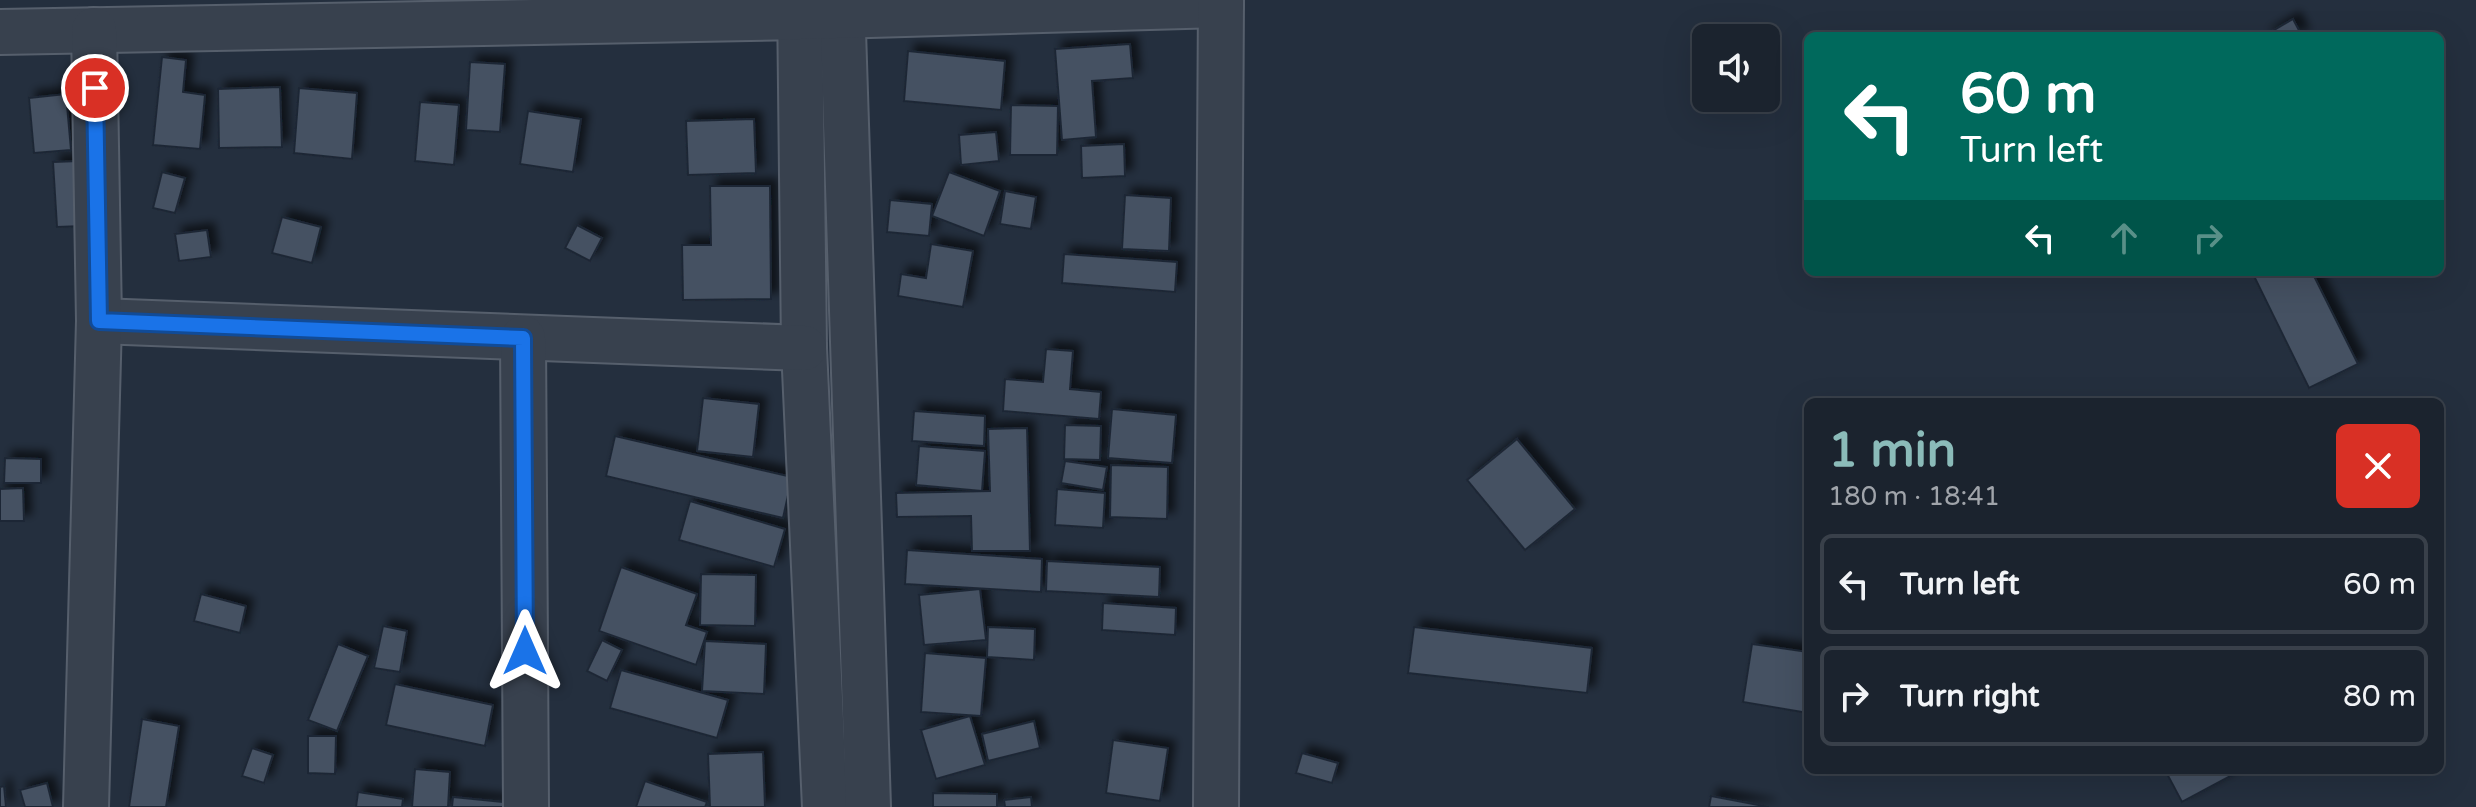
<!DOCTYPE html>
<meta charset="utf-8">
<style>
:root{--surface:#1b232e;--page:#242b36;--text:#f1f3f6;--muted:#a0a4aa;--line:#39404a;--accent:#8bbbb9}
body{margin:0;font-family:"Varela Round",sans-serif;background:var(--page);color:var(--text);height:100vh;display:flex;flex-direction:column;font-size:30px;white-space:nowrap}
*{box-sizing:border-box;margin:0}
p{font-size:26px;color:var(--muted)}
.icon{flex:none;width:44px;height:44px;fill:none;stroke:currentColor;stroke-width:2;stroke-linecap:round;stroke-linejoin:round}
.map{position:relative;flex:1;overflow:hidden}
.side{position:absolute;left:1804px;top:398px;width:640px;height:376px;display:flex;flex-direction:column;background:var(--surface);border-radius:12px;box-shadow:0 8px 32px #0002,0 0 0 2px var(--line)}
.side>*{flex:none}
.hud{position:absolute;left:1804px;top:32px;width:640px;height:244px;border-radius:12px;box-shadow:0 8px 32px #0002,0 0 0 2px var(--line);background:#00695c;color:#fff;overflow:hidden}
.buttons{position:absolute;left:1692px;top:24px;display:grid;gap:16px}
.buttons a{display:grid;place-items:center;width:88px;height:88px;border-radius:12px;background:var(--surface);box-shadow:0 8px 32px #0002,0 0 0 2px var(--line);font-size:40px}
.pin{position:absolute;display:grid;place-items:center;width:68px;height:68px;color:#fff;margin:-34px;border:4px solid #fff;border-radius:50%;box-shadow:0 2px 8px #0007}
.me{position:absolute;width:88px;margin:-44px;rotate:0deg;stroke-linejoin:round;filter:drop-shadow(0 0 6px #0008)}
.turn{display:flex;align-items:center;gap:28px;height:168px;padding:0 24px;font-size:36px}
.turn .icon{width:104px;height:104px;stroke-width:2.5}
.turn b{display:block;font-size:56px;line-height:68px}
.lanes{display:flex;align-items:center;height:76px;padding:0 24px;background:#0003;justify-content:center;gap:40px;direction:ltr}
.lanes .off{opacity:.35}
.round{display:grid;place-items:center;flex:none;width:84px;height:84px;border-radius:12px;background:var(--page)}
.overview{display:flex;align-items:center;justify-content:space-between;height:136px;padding:0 24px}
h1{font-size:48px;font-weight:700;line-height:60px;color:var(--accent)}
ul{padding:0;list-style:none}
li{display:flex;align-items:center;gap:24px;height:100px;margin:0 16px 12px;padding:0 8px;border:4px solid var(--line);border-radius:12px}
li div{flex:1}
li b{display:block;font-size:30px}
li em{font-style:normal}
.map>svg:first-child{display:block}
.building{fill:#455162;stroke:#1f2835;stroke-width:2;filter:url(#shadow)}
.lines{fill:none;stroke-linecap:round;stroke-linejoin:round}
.minor-casing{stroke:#565f6c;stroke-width:48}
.minor{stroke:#38414e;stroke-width:44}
.route-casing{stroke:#114b97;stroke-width:20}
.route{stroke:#1a73e8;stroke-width:14}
</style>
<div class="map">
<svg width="2476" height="807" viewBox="0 0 2476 807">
<defs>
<filter id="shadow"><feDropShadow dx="7" dy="-7" stdDeviation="4" flood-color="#0009"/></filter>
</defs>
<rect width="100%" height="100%" fill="#242f3e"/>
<g class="building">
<polygon points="2293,19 2302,36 2264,36"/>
<polygon points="1130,44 1133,78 1092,81 1096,137 1062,140 1055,49"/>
<polygon points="908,51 1005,61 1001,110 904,101"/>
<polygon points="162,57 186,60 183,92 205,95 200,149 153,145"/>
<polygon points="470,62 505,64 500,132 466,130"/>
<polygon points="280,87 282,147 219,148 218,89"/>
<polygon points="299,88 357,93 352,159 294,153"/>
<polygon points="66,94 71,150 34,153 29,98"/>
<polygon points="420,102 459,105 454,165 415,161"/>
<polygon points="1011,105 1058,106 1057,155 1010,155"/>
<polygon points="528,111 581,119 573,172 520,164"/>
<polygon points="754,119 756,173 688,175 686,121"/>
<polygon points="996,132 999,161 961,165 959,135"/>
<polygon points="1124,144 1125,176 1082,178 1081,146"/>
<polygon points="79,161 83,226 57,227 53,162"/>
<polygon points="162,172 185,178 175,213 153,208"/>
<polygon points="949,172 1000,191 984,236 932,216"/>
<polygon points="710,186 770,186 771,299 683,300 682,245 711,245"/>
<polygon points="1005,191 1036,197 1031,229 1000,224"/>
<polygon points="1125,195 1171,198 1169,251 1122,249"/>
<polygon points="890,200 932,204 929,236 887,232"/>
<polygon points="282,217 321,227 312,263 272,253"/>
<polygon points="577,225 602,238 590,261 565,248"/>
<polygon points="207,230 211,257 179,261 175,234"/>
<polygon points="931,244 973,251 963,307 898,296 901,274 926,278"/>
<polygon points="1064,254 1177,262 1175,292 1062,283"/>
<polygon points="2252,272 2312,272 2358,364 2309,388"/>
<polygon points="1046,349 1073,351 1070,389 1101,392 1099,419 1003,411 1005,379 1043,382"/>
<polygon points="703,398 759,404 753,457 697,451"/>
<polygon points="1112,409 1176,415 1172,463 1108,458"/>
<polygon points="914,411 985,416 984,446 912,441"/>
<polygon points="1065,425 1101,426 1100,460 1064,459"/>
<polygon points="1027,428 1030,551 972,551 971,516 897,517 896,493 990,491 988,429"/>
<polygon points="615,436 792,477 783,518 606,476"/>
<polygon points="1517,439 1575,509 1525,550 1467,480"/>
<polygon points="919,446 985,451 982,491 916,485"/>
<polygon points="5,458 41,459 41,483 4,483"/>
<polygon points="1065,461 1107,467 1103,490 1061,483"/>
<polygon points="1111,465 1168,467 1167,519 1110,517"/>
<polygon points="23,488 24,521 0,521 0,489"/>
<polygon points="1057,489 1105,493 1103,528 1055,525"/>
<polygon points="690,501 785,529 774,567 679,540"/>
<polygon points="907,550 1042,559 1041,592 905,584"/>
<polygon points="1047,561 1160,567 1159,597 1046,591"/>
<polygon points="621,567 697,594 686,625 707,632 696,665 599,631"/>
<polygon points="701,574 756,575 755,626 700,625"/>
<polygon points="980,589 986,640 924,645 919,595"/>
<polygon points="201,594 246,606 240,633 194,621"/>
<polygon points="1103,603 1176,608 1175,635 1102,630"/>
<polygon points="383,626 407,631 400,672 374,668"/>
<polygon points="988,627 1035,629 1034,660 987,657"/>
<polygon points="1414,627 1592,648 1587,693 1408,673"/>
<polygon points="602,640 622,650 607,681 587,671"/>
<polygon points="705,641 766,644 764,694 702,691"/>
<polygon points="338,644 368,656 337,731 308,720"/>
<polygon points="1752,644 1808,652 1808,713 1743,702"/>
<polygon points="925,653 986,658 981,716 921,712"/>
<polygon points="621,670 728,700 717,738 610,708"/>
<polygon points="395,684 493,705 485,746 386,725"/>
<polygon points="970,716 985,765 936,779 921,730"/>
<polygon points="142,719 179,726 166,807 129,807"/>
<polygon points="1034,721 1040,748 988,761 982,734"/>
<polygon points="308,736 336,736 335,774 308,773"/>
<polygon points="1113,740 1168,748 1160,801 1106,793"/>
<polygon points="252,748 273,755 264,783 242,776"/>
<polygon points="763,752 765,807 710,807 708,754"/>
<polygon points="1302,753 1338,763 1332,783 1296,773"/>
<polygon points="415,769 450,772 448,807 412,807"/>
<polygon points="2165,770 2237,770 2238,772 2182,802"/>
<polygon points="645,781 707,802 705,807 636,807"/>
<polygon points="47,783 53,807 25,807 20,790"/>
<polygon points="4,786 6,807 0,807 0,787"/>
<polygon points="358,792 403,799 402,807 356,807"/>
<polygon points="933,793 997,794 997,807 933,807"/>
<polygon points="1711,796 1769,807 1709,807"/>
<polygon points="453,797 503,802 503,807 452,807"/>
<polygon points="1031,797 1032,807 1005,807 1004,800"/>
</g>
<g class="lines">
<defs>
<g id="minor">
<polyline points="800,0 804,348 825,807"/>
<polyline points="842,0 868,807"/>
<polyline points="0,32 801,17 1221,5"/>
<polyline points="99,321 804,348"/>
<polyline points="523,338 526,807"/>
<polyline points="86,807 99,321 94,30"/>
<polyline points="1216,807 1221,0"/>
</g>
</defs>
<use href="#minor" class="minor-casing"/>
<use href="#minor" class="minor"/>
</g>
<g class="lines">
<defs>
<polyline id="route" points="95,88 99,321 523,338 525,651"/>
</defs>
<use href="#route" class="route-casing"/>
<use href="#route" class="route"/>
</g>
</svg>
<div class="buttons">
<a><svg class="icon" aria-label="sound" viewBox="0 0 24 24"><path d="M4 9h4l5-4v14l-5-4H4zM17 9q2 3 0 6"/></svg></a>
</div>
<div class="pin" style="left:95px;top:88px;background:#d93025"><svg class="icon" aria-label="arrive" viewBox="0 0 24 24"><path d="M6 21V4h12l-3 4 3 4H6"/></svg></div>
<svg class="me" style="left:525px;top:651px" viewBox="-20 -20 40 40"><path d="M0-17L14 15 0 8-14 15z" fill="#1a73e8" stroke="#fff" stroke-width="4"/></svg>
<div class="hud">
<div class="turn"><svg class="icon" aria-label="left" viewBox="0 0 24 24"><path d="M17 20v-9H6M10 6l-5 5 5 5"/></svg><div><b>60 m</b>Turn left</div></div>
<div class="lanes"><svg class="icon" aria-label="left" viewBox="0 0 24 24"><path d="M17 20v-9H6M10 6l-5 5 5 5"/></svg><svg class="icon off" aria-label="ahead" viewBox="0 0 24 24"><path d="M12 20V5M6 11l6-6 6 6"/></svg><svg class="icon off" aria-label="right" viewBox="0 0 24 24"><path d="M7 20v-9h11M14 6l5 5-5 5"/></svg></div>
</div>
<section class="side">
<div class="overview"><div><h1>1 min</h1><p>180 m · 18:41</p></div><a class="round" style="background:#d93025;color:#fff"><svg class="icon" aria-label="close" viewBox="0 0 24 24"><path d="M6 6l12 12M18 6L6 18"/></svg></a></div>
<ul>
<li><svg class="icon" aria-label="left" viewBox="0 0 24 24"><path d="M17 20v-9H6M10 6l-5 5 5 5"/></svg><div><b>Turn left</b></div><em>60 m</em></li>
<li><svg class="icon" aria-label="right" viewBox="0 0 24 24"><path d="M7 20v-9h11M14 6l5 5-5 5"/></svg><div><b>Turn right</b></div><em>80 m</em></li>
</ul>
</section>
</div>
